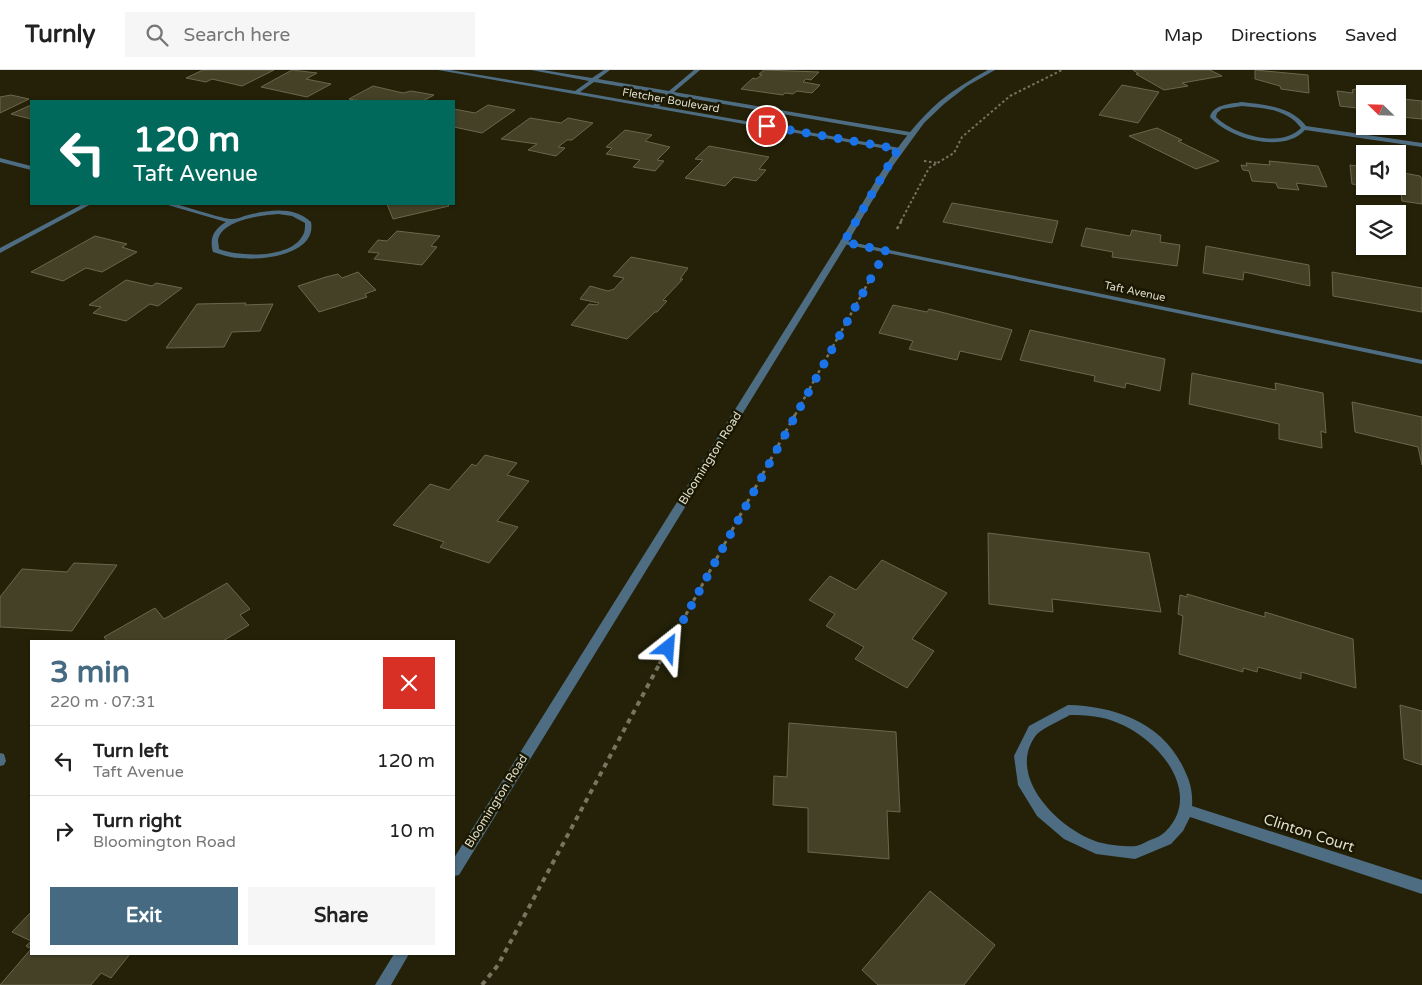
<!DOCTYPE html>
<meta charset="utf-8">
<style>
:root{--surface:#fff;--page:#f6f6f6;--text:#222;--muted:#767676;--line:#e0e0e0;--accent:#466a81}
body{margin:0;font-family:"Varela Round",sans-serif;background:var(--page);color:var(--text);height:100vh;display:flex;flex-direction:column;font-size:19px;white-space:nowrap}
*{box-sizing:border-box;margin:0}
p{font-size:16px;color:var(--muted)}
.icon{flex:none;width:28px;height:28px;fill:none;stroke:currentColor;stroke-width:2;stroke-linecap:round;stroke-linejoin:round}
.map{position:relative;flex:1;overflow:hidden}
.panel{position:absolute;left:30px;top:570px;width:425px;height:315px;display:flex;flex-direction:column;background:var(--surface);border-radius:0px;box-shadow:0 1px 4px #0004}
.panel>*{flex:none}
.banner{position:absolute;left:30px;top:30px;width:425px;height:105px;border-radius:0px;box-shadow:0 1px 4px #0004;background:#00695c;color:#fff;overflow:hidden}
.needle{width:32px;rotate:293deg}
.controls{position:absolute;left:1356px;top:15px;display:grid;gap:10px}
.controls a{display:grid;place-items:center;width:50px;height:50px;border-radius:0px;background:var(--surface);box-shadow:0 1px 4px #0004;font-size:25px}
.pin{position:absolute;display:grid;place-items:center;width:42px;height:42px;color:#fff;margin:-21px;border:2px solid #fff;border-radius:50%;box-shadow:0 1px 5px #0007}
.me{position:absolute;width:55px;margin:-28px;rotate:28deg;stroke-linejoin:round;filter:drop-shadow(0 0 4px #0008)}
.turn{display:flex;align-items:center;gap:18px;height:105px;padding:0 20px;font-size:22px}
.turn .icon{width:65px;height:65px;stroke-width:2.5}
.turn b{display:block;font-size:35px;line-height:42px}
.round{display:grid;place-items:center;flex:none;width:52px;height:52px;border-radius:0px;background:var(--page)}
.headline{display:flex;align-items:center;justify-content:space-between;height:85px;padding:0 20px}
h1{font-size:30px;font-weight:700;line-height:38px;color:var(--accent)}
.button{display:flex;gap:10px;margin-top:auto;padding:10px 20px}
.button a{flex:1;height:58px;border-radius:0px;background:var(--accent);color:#fff;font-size:20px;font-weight:700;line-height:58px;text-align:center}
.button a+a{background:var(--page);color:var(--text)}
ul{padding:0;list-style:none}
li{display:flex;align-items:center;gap:15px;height:70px;padding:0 20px;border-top:1px solid var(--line)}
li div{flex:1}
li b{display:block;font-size:19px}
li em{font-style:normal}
header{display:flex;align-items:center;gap:30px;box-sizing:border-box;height:70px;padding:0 25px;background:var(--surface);border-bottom:1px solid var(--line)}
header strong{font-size:24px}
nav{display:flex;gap:28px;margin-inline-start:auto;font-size:18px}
.search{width:350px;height:45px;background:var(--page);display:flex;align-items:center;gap:12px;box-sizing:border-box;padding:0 18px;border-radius:0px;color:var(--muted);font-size:19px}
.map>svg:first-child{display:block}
.building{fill:#444127;stroke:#6a674c}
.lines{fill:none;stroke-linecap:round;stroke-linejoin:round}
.path-far3{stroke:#777560;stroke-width:2;stroke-dasharray:2.5 2.5;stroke-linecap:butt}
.path-far2{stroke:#777560;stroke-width:2.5;stroke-dasharray:3 3;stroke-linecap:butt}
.path-far1{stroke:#777560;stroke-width:3;stroke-dasharray:4 4;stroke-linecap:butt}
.path{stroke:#777560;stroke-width:4;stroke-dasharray:5 5;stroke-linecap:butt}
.minor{fill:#4e6d82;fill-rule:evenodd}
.tertiary{fill:#4e6d82;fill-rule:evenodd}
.route{stroke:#1a73e8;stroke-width:9;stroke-dasharray:0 16.2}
.labels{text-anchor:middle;stroke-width:5;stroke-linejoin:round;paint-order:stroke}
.far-street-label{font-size:11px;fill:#dfddce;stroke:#1b1801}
.street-label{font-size:12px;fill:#dfddce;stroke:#1b1801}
.near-street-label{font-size:15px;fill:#dfddce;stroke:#1b1801}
</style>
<header>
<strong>Turnly</strong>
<div class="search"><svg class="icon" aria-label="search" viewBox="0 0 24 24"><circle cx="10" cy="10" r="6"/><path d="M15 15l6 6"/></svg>Search here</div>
<nav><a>Map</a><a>Directions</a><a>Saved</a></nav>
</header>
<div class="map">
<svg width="1422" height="915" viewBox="0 0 1422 915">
<rect width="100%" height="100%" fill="#242108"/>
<g class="building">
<polygon points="203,0 274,0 242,16 212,9 206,12 186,8"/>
<polygon points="292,0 317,3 306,9 331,14 307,27 261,17"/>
<polygon points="764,0 819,2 811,10 806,9 803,12 820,15 812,23 797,21 793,24 785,23 783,25 741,19 753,8 756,9 762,5 759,4"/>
<polygon points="1133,0 1210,0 1222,6 1182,13 1188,16 1164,20 1136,4 1139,4"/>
<polygon points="1255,0 1308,5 1309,23 1281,19 1280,16 1255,9"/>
<polygon points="1122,15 1159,22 1138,53 1099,45"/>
<polygon points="373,16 403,23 411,21 434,25 423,31 361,31 349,29"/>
<polygon points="1356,19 1372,22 1365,24 1365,39 1340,36 1337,21 1353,23 1352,20"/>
<polygon points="1398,24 1403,29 1422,31 1422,49 1401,47 1398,43"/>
<polygon points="11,25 29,29 0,43 0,27"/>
<polygon points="31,35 31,49 11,44"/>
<polygon points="488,35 515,40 482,63 454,57 454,39 475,43"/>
<polygon points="530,48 561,53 568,48 593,53 572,70 567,70 558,77 565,78 556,86 528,80 537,74 501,69"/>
<polygon points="1157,58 1182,70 1178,71 1219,91 1196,99 1129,66"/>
<polygon points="625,60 652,65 645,71 670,77 657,90 664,91 655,101 633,97 640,90 606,84 612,78 606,77"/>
<polygon points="709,76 769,87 759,99 766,100 756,111 734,107 725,116 685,108 703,90 695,89"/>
<polygon points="1269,91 1318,96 1327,117 1296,113 1299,120 1278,118 1276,113 1252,111 1249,101 1243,100 1241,95 1247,96 1246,93 1270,95"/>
<polygon points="1350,95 1365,97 1365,116 1398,116 1398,102 1420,106 1422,109 1422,134 1402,131 1401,122 1352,114"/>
<polygon points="952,133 1058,151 1052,173 943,152"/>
<polygon points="387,134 447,134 449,136 393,149"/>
<polygon points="1086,158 1130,166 1132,160 1161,165 1160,172 1180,175 1177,196 1112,187 1113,182 1081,176"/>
<polygon points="397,161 440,166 431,176 437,177 422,195 374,189 379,183 368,182 378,170 387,171"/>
<polygon points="95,166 127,174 122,177 137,182 102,202 86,198 63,211 31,202"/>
<polygon points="1206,176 1309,195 1310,216 1244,202 1243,210 1203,203"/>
<polygon points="631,187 688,198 680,209 683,209 663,230 667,231 657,242 655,242 627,269 571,255 589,234 597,235 599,233 580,229 590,216 608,221 614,219 624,208 613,206"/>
<polygon points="358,202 376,220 365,224 367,227 319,242 298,216 326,207 338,204 342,208"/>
<polygon points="1332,202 1422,218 1422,242 1333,226"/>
<polygon points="126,210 152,216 156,213 182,218 158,236 150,234 126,251 93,243 101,237 89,235"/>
<polygon points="246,233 245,235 273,234 260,261 232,262 224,277 166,278 197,234"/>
<polygon points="893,235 927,242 929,239 1012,260 1001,290 960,281 957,290 909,279 913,271 879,263"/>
<polygon points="1030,260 1165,289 1160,321 1126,313 1125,318 1094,311 1095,306 1020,290"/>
<polygon points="1192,303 1276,320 1275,313 1323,323 1326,363 1321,361 1322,378 1279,369 1279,354 1189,334"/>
<polygon points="1352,332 1422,347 1422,395 1418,377 1355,362"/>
<polygon points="485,385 517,393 507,405 529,411 497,451 518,457 489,493 440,477 444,472 393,455 430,414 449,420 472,394 476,396"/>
<polygon points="988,463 1149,483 1161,542 1052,529 1053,542 989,534"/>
<polygon points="882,490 947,523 912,569 934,581 907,618 855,589 864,577 826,556 835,544 809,530 830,506 856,520"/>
<polygon points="74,493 117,495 72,561 0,557 0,527 22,499 67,502"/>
<polygon points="227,513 250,539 240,545 249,555 223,571 107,571 104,567 155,538 164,549"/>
<polygon points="1187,524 1265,547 1265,542 1353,569 1356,618 1301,602 1301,609 1258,597 1257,602 1243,598 1243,602 1179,584 1183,546 1178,544 1180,525 1187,527"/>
<polygon points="1400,635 1422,641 1422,695 1404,689"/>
<polygon points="789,653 896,662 900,742 887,741 889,789 808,782 808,738 773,735 774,706 787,707"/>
<polygon points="930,821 995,875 964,915 878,915 862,900"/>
<polygon points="31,842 31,884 130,884 111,908 101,903 91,915 0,915 31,879 26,876 31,871 12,862"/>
</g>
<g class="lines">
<g class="path-far3">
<polyline points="924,91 938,93"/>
<polyline points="901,151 929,98 954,83 962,67 1010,26 1062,0"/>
</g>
<g class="path-far2">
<polyline points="897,159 902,150"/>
<polyline points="795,345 873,204"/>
</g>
<polyline class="path-far1" points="659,594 796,343"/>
<polyline class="path" points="482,915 498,895 660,593"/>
<g class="minor">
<path d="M 438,0 L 450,0 L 575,21 L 589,11 L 531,0 L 543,0 L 592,8 L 604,0 L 610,0 L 598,9 L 669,21 L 694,0 L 700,0 L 674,22 L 910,62 L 913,64 L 910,66 L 671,25 L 659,36 L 900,78 L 900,80 L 898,81 ZM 594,12 L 666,24 L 653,35 L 580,22 Z"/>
<path d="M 1242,32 C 1265,35 1291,36 1306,56 L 1422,73 L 1422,77 L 1305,60 C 1284,84 1229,69 1210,47 C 1213,34 1231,34 1242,32 ZM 1242,36 C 1263,38 1287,39 1301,58 C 1281,79 1234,65 1216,47 L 1217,43 L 1222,39 Z"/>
<polygon points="0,88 31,96 31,100 0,92"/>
<polygon points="83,134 91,134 0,183 0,178"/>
<path d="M 167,134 L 176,134 C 186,137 226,150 233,149 C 238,149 243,146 248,145 C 269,140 294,136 311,152 C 317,184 263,191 240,188 C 231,188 222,185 213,182 C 209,168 214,159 226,152 L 168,135 ZM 278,144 L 292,146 L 305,153 C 305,157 305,162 303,165 C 291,189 240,187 219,179 C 219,176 218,173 218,171 C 220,150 263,145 278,144 Z"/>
<polygon points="841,170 1422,290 1422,294 844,174 840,172"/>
<path d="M 1068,635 C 1115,636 1163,653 1184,699 C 1190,711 1193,722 1192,736 L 1422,810 L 1422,824 L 1190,747 L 1183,761 L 1171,774 L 1135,789 L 1096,784 L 1064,769 L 1037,746 L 1018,715 L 1014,686 L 1029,656 ZM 1070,645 C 1086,645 1103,646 1118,653 C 1157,668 1204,722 1166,761 C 1161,766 1156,768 1150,770 C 1145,772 1141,775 1136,776 C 1129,777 1109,775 1102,773 C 1062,763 1003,706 1037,664 C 1043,658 1061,650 1070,645 Z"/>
<polygon points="0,683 4,684 6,691 4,695 0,696"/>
</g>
<g class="tertiary">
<path d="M 988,0 L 995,0 L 967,16 L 944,34 L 924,53 L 892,97 L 848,172 L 459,805 L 454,806 L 454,788 L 840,172 C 869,123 896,69 940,31 C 955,19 971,9 988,0 Z"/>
<polygon points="394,884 409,884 391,915 375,915"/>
</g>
</g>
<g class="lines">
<polyline class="route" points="668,578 886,181 844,172 898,79 767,56"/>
</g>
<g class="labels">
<g class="far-street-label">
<text transform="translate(671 30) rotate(10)" y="4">Fletcher Boulevard</text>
<text transform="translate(1135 221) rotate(12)" y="4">Taft Avenue</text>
</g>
<g class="street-label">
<text transform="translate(710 388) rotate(-58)" y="4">Bloomington Road</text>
<text transform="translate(496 731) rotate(-58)" y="4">Bloomington Road</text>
</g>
<g class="near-street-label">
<text transform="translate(1309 763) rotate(18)" y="5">Clinton Court</text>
</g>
</g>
</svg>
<div class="controls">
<a><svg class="needle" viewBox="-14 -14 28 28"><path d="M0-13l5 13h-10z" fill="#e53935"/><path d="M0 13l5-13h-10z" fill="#767676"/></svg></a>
<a><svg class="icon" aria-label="sound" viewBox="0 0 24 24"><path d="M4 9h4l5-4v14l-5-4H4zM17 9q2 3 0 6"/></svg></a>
<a><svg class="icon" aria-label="layers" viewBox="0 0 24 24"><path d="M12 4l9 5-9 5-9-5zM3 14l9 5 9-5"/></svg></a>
</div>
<div class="pin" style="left:767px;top:56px;background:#d93025"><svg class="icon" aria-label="arrive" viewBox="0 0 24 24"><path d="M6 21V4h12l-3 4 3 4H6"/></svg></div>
<svg class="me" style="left:668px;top:578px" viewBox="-20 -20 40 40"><path d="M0-17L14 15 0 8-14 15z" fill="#1a73e8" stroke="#fff" stroke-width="4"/></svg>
<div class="banner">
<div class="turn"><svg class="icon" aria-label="left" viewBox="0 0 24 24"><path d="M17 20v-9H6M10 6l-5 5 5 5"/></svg><div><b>120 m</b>Taft Avenue</div></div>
</div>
<section class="panel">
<div class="headline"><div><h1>3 min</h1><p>220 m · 07:31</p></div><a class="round" style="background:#d93025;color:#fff"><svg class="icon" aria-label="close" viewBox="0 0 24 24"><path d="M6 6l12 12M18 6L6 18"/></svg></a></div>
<ul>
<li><svg class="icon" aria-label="left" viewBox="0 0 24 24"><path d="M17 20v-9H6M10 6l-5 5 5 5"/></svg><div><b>Turn left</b><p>Taft Avenue</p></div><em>120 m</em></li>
<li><svg class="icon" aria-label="right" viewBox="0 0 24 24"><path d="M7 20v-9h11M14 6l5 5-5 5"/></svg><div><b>Turn right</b><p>Bloomington Road</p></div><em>10 m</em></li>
</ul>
<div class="button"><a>Exit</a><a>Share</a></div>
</section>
</div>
